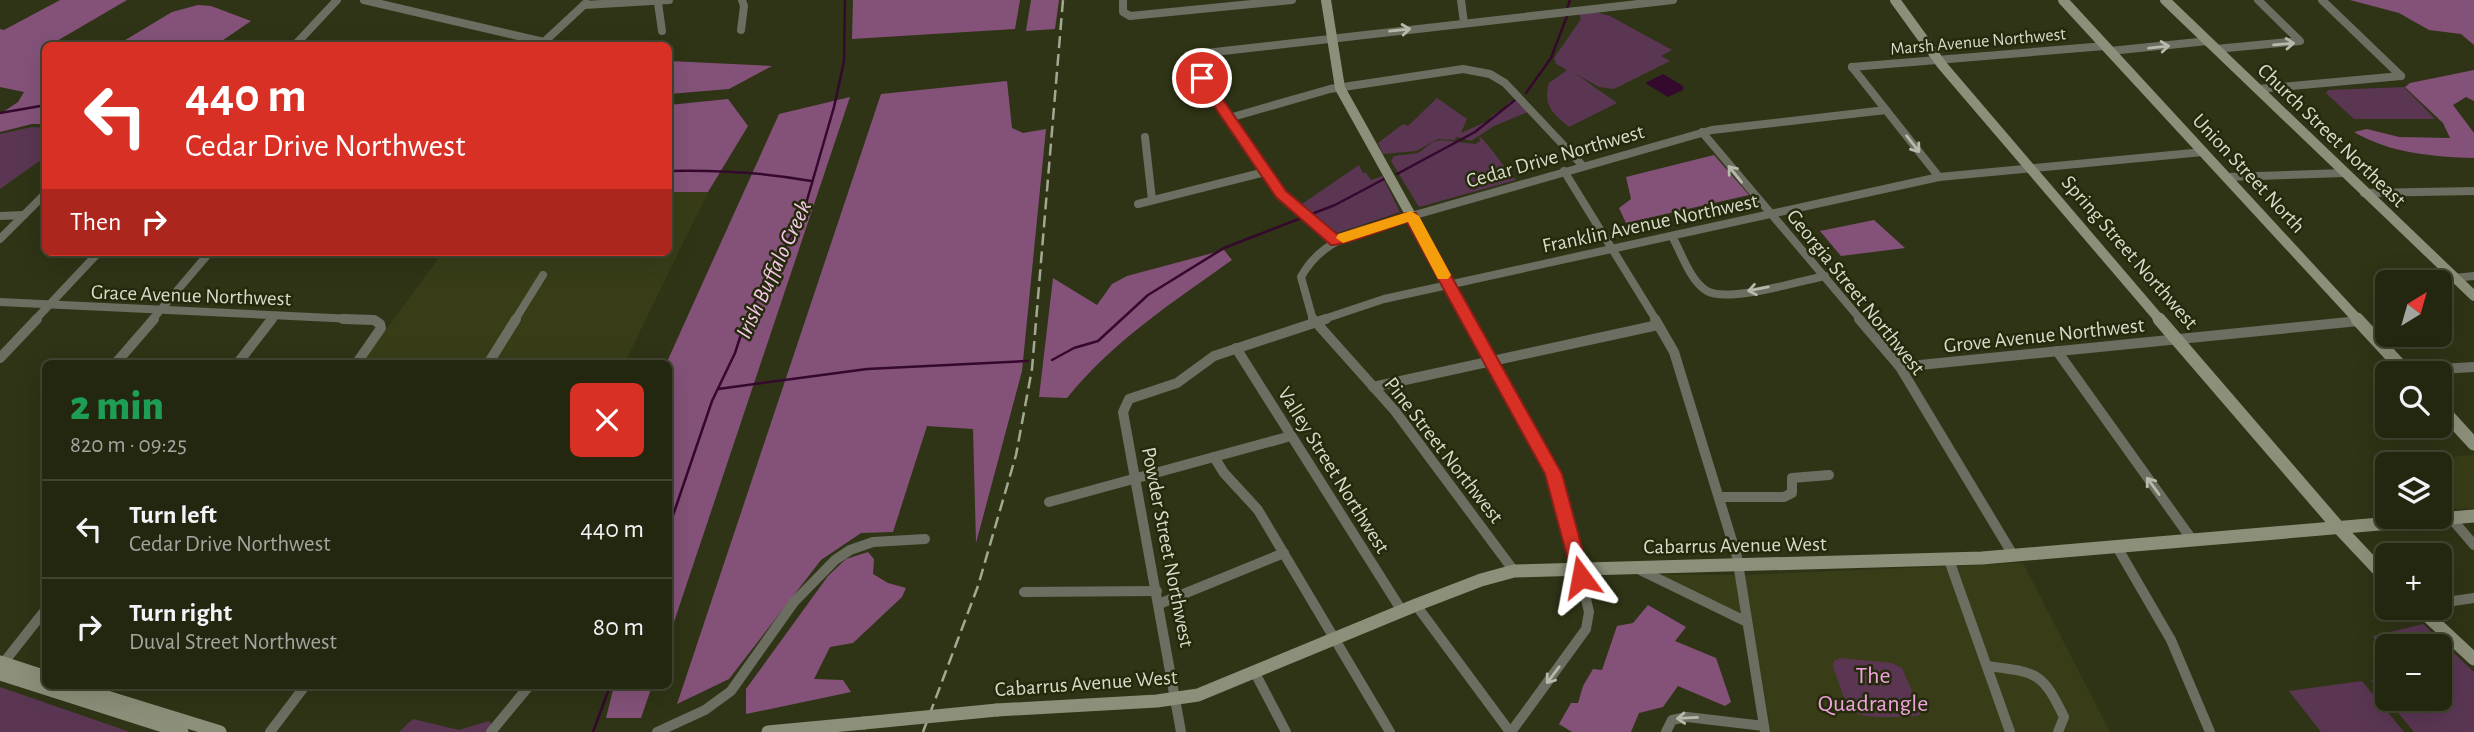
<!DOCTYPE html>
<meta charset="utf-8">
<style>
:root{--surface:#232710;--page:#2b2f19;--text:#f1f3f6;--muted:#a3a59f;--line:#404430}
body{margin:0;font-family:"Alegreya Sans",sans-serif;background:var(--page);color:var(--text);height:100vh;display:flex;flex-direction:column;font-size:26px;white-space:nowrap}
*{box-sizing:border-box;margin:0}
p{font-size:23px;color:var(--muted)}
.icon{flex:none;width:38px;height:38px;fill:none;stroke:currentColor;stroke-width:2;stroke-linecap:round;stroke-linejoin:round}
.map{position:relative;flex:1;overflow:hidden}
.details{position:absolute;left:42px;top:360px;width:630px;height:329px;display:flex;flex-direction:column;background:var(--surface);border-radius:10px;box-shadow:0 7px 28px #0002,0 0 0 2px var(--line)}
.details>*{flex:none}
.top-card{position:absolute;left:42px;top:42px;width:630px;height:214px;border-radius:10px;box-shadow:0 7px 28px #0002,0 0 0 2px var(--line);background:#d93025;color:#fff;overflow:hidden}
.needle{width:46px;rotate:37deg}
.controls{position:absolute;left:2375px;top:270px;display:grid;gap:14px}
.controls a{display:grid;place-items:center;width:77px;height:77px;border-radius:10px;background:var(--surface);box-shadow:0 7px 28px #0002,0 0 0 2px var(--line);font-size:35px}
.pin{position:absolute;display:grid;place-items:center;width:60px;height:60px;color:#fff;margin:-30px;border:4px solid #fff;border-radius:50%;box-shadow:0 2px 7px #0007}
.me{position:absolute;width:77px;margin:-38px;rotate:347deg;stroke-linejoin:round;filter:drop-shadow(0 0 5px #0008)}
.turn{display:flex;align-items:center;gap:24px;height:147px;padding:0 28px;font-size:32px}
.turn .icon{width:91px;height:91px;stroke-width:2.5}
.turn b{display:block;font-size:49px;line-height:60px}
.then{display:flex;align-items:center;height:66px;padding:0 28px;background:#0003;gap:14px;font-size:26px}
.round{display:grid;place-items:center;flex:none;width:74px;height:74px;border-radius:10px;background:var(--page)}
.headline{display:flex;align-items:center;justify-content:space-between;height:119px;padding:0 28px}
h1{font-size:42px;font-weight:800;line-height:52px;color:#1e9e55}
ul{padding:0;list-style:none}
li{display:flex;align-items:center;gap:21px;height:98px;padding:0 28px;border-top:2px solid var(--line)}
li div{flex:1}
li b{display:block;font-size:26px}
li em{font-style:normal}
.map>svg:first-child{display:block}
.built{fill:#383d18}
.green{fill:#5a3653}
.forest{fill:#845279}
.water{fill:#35082e}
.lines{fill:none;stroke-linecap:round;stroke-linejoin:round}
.stream{stroke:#35082e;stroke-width:2.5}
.street-far1{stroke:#6b6e60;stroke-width:8}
.street{stroke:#6b6e60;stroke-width:10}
.secondary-far1{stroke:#8c907a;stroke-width:10}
.secondary{stroke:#8c907a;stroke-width:13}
.rail{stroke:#a3a892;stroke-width:2.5;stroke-dasharray:12 6;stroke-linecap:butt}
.secondary-bridge{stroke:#8c907a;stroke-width:13}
.oneway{stroke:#b7baaa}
.route{fill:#d93025;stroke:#8d1f18;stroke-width:2}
.slow{fill:#f59e0b}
.labels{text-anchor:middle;stroke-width:5;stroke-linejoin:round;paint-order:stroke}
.far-street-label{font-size:18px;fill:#d7dbc9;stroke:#252a0c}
.street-label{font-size:21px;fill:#d7dbc9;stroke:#252a0c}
.water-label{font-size:23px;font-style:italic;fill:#f8c9ec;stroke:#252a0c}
.near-park-label{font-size:24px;fill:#efa3de;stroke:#252a0c}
</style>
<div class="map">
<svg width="2474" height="732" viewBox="0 0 2474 732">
<rect width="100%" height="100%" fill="#2f3416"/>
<g class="built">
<polygon points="669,192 708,192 624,364 361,364 443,252 668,252"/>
<polygon points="2474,455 2474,508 2456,509 2440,490 2440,464 2417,464 2412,459"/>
<polygon points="2023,563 2110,732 1771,732 1752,621 1660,575 1745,575"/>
</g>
<g class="green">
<path d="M 1596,12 L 1610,16 L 1672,50 L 1661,56 L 1670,61 L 1614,89 L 1599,87 L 1576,74 L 1617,103 L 1569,127 C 1552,113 1543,105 1549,83 L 1567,70 L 1556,64 L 1554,58 L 1581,19 L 1579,14 Z"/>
<polygon points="2404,87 2435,119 2354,119 2326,93 2328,90"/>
<polygon points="1437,98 1467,119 1461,133 1490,120 1491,116 1503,109 1510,101 1517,101 1528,112 1494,126 1471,141 1457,137 1454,140 1438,139 1416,151 1383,154 1378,143 1403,124 1408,126"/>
<polygon points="32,127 45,128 45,157 0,189 0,134"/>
<path d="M 1479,136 C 1491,146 1503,167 1516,180 L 1419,207 L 1391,161 L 1394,156 L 1418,153 L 1433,142 L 1441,140 L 1475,144 L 1480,141 Z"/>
<polygon points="1359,165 1363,173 1366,173 1371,180 1382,176 1400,212 1337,233 1302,204"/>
<polygon points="2423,624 2474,672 2474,732 2414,732 2371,680 2387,677 2387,698 2440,698 2440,646 2387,646 2387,667 2373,636"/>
<path d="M 1840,658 L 1892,663 L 1902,668 L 1920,709 L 1920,715 C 1910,718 1897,717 1886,717 C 1841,718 1848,703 1833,667 L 1834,661 Z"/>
<polygon points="2362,681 2404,732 2321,732 2289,691"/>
<polygon points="0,687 130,732 0,732"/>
<polygon points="413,719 459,730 489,721 492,725 488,732 399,732"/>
</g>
<g class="forest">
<polygon points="60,0 127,0 50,45 46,46 45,124 32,124 0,132 0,114 18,102 24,92 0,87 0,29 4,30"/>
<polygon points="853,0 1020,0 1015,29 852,39"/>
<polygon points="1031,0 1059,0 1055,29 1026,31"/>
<polygon points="2350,0 2474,0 2474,45 2461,34 2429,30 2399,13"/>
<polygon points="198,5 211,6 251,21 216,45 117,45 172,12"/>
<polygon points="668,61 669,61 772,66 729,89 669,94"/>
<path d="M 2474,70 L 2474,101 L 2466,97 L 2453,105 L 2474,133 L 2474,158 C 2434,157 2389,153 2354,132 L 2367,129 L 2399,137 L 2450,138 L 2443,123 L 2405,87 L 2410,83 Z"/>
<polygon points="1007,81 1012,128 1023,133 1046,129 1022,371 976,543 973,429 927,426 893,532 861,533 821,560 729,679 677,704 881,94"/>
<polygon points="850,97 669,637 668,364 666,364 779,114"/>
<polygon points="728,99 748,126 708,192 669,192 669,105"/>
<polygon points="1714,155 1749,195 1626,223 1619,208 1631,199 1626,177"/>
<polygon points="1874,220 1905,248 1841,256 1820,231"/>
<path d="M 1224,250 L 1232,260 C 1173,302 1113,341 1067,398 L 1039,397 L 1053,278 L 1097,305 L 1112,284 L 1127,276 Z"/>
<polygon points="868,552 874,559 873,574 888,583 906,588 902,597 853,643 830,647 814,679 843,680 851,692 746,714 746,689 828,576 846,559"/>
<polygon points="1648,605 1686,627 1675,641 1716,658 1731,702 1725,706 1678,686 1663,707 1639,713 1631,732 1572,732 1559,724 1571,703 1578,703 1583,686 1593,669 1602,670 1617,626 1633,623"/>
<polygon points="614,686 652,686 641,718 606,718"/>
</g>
<polygon class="water" points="1663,74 1683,86 1683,90 1668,97 1645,83"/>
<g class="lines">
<g class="stream">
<polyline points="1567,9 1570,0"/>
<polyline points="1526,93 1551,58 1567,16"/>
<polyline points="0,113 46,105"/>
<path d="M 668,171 C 716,170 763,172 811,181"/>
<polyline points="1397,174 1475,132 1515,100"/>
<polyline points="1052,360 1074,348 1098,341 1148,295 1224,248 1335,205 1384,179"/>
<polyline points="718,389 867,369 1028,361"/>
<polyline points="668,530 712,401 735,353 747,316 803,214 834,107 844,61 845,0"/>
<polyline points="593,732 610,686"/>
</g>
<g class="street-far1">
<polyline points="364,0 544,42"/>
<polyline points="1123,0 1123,12 1130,16 1292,0"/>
<polyline points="1461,0 1464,23"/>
<polyline points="2322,0 2401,76"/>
<polyline points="658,3 662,31"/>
<polyline points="584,5 669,0"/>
<polyline points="741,30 744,6 742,0"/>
<polyline points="544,42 586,3"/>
<polyline points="294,46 337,0"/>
<polyline points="2216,49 2300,41 2258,0"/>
<polyline points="2110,51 2208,41"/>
<polyline points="1852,67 2105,46"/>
<polyline points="1852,67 1939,177"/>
<polyline points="2258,89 2401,76"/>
<polyline points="1229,118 1330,89 1463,69 1490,74 1505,83 1583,166"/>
<polyline points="1702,132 1861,320"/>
<polyline points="1145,137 1152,200"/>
<polyline points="1564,171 1656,320"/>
<polyline points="2227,177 2344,173"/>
<polyline points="2364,193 2474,191"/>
<polyline points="1138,204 1265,172"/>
<polyline points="0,216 24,215"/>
<path d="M 1672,236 C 1681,252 1690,281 1707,291 C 1727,303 1801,281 1825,276"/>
<polyline points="0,239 46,193"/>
<polyline points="1336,241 1281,194 1188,55 1673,0"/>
<polyline points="2454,278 2474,276"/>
<polyline points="0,302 374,320"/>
<polyline points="35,320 99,252"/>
<polyline points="152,320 210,252"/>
<polyline points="271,320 274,316"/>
<polyline points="515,320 543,275"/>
<path d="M 1313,320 L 1301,277 C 1314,253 1334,241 1359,231 L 1712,130 L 1886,110"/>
<polyline points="1321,320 1384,299 1939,177 2203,152"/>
</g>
<g class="street">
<polyline points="343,319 374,320 380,324 381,328 356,364"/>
<polyline points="1313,319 1395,411 1514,571"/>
<polyline points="1655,319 1674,352 1737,557 1765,732"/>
<polyline points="1859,319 1900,367 2013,555"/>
<polyline points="1236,348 1402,611"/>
<polyline points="2057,351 2193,541"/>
<polyline points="0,358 37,319"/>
<polyline points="115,364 154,319"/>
<polyline points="237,364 272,319"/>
<polyline points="488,364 516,319"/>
<polyline points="1900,367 2359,321"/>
<polyline points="2406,371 2474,367"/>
<polyline points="1373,387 1658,325"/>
<polyline points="1214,457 1224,473 1258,510 1390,732"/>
<polyline points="1719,497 1784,497 1792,493 1792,478 1829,475"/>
<polyline points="1049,502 1291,436"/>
<polyline points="2451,518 2474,545"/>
<polyline points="2117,547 2171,640 2210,732"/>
<polyline points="1949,560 2010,732"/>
<polyline points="1638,569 1747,622"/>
<polyline points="1024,592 1157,591"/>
<polyline points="2440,603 2474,598"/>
<polyline points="1159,604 1284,553"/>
<polyline points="1416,605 1510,732"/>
<polyline points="1,666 46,609"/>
<path d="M 1987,666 C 2036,672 2042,671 2064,717 L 2058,732"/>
<polyline points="1254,671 1286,732"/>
<polyline points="270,732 305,686"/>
<polyline points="491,732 529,686"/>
<polyline points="657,732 705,710 731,691 794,602 835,560 850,550 873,542 925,539"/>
<polyline points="1181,732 1123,412 1129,399 1177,383 1214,356 1326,319"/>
<polyline points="1511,732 1586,629 1589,612 1579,569"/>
<polyline points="1666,732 1672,720 1687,717 1764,726"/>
</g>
<g class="secondary-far1">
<polyline points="1326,0 1340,88 1469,320"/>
<polyline points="1895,0 1942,65 2160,320"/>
<polyline points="2063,0 2358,320"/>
<polyline points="2165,0 2474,296"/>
</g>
<g class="secondary">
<polyline points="1468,319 1554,474 1579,569"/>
<polyline points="2159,319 2339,528 2387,579"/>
<polyline points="2357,319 2407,373"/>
<polyline points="2440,407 2474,444"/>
<polyline points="2418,607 2474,659"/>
<polyline points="0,662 46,677"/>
<polyline points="0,674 182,732"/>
<polyline points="71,686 220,732"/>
<polyline points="997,710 1157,701 1198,695 1416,605 1481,580 1514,571 1982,558 2474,516"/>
<polyline points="768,732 864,723"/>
</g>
<polyline class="rail" points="923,732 978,586 1016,455 1032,369 1063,0"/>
<polyline class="secondary-bridge" points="864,723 997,710"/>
</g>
<defs><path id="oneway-shaft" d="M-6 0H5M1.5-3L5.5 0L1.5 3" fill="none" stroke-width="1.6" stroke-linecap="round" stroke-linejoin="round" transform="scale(1.75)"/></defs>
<g class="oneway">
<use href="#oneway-shaft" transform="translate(1400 30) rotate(-6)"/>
<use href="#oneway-shaft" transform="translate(2284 44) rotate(-5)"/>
<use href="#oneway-shaft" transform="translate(2159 47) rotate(-6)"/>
<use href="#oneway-shaft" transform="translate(1913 144) rotate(52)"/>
<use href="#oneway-shaft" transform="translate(1735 174) rotate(-129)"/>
<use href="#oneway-shaft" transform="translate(1758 289) rotate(169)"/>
<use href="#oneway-shaft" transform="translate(2153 486) rotate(-126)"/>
<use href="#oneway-shaft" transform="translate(1553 675) rotate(127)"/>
<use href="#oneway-shaft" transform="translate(1687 718) rotate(177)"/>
</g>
<path class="route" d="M 1202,74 L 1206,75 L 1286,191 L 1338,235 L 1406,213 L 1416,213 L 1562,474 L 1590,577 L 1587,582 L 1581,584 L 1574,582 L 1545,474 L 1407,222 C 1394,226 1340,247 1331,245 L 1276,197 L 1195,78 Z"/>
<polygon class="slow" points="1411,211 1419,216 1451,275 1448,279 1438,279 1408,222 1343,243 1336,238 1338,234"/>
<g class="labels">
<g class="far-street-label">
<text transform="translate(1978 41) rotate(-5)" y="6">Marsh Avenue Northwest</text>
</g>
<g class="street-label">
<text transform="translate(2332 135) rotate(44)" y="7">Church Street Northeast</text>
<text transform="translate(1555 156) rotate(-16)" y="7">Cedar Drive Northwest</text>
<text transform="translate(2249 173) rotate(47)" y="7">Union Street North</text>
<text transform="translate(1650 223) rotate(-12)" y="7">Franklin Avenue Northwest</text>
<text transform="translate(2130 252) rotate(49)" y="7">Spring Street Northwest</text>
<text transform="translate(1856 292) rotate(51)" y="7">Georgia Street Northwest</text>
<text transform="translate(191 295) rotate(2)" y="7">Grace Avenue Northwest</text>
<text transform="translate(2044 335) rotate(-6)" y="7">Grove Avenue Northwest</text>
<text transform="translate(1444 450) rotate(52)" y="7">Pine Street Northwest</text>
<text transform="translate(1334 470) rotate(58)" y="7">Valley Street Northwest</text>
<text transform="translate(1735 545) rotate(-1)" y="7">Cabarrus Avenue West</text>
<text transform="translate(1168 547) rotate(79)" y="7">Powder Street Northwest</text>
<text transform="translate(1086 683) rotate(-4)" y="7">Cabarrus Avenue West</text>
</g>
<g class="water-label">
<text transform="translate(773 269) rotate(-65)" y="8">Irish Buffalo Creek</text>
</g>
<g class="near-park-label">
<text x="1873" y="683">The<tspan x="1873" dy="28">Quadrangle</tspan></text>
</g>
</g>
</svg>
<div class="controls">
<a><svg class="needle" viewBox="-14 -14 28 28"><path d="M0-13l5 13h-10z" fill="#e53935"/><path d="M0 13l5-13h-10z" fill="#a3a59f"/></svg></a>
<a><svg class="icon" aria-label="search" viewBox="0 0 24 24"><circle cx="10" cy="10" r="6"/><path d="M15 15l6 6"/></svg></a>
<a><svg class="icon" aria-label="layers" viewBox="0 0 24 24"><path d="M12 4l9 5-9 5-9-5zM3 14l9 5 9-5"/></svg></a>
<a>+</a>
<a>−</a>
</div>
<div class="pin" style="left:1202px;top:78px;background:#d93025"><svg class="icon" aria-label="arrive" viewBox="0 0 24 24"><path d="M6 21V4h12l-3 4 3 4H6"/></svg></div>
<svg class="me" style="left:1581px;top:577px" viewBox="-20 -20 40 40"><path d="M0-17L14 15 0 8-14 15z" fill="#d93025" stroke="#fff" stroke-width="4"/></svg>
<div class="top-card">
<div class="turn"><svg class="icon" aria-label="left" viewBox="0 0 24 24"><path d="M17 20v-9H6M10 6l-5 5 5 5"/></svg><div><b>440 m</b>Cedar Drive Northwest</div></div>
<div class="then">Then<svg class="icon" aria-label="right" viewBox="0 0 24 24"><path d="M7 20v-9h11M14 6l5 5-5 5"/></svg></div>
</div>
<section class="details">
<div class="headline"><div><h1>2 min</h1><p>820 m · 09:25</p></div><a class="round" style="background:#d93025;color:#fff"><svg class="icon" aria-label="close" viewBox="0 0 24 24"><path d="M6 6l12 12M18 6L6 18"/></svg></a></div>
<ul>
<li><svg class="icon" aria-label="left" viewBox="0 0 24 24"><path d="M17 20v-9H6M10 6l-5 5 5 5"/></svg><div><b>Turn left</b><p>Cedar Drive Northwest</p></div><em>440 m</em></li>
<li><svg class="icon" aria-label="right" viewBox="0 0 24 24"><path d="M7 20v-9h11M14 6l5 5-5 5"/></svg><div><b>Turn right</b><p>Duval Street Northwest</p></div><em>80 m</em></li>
</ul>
</section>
</div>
